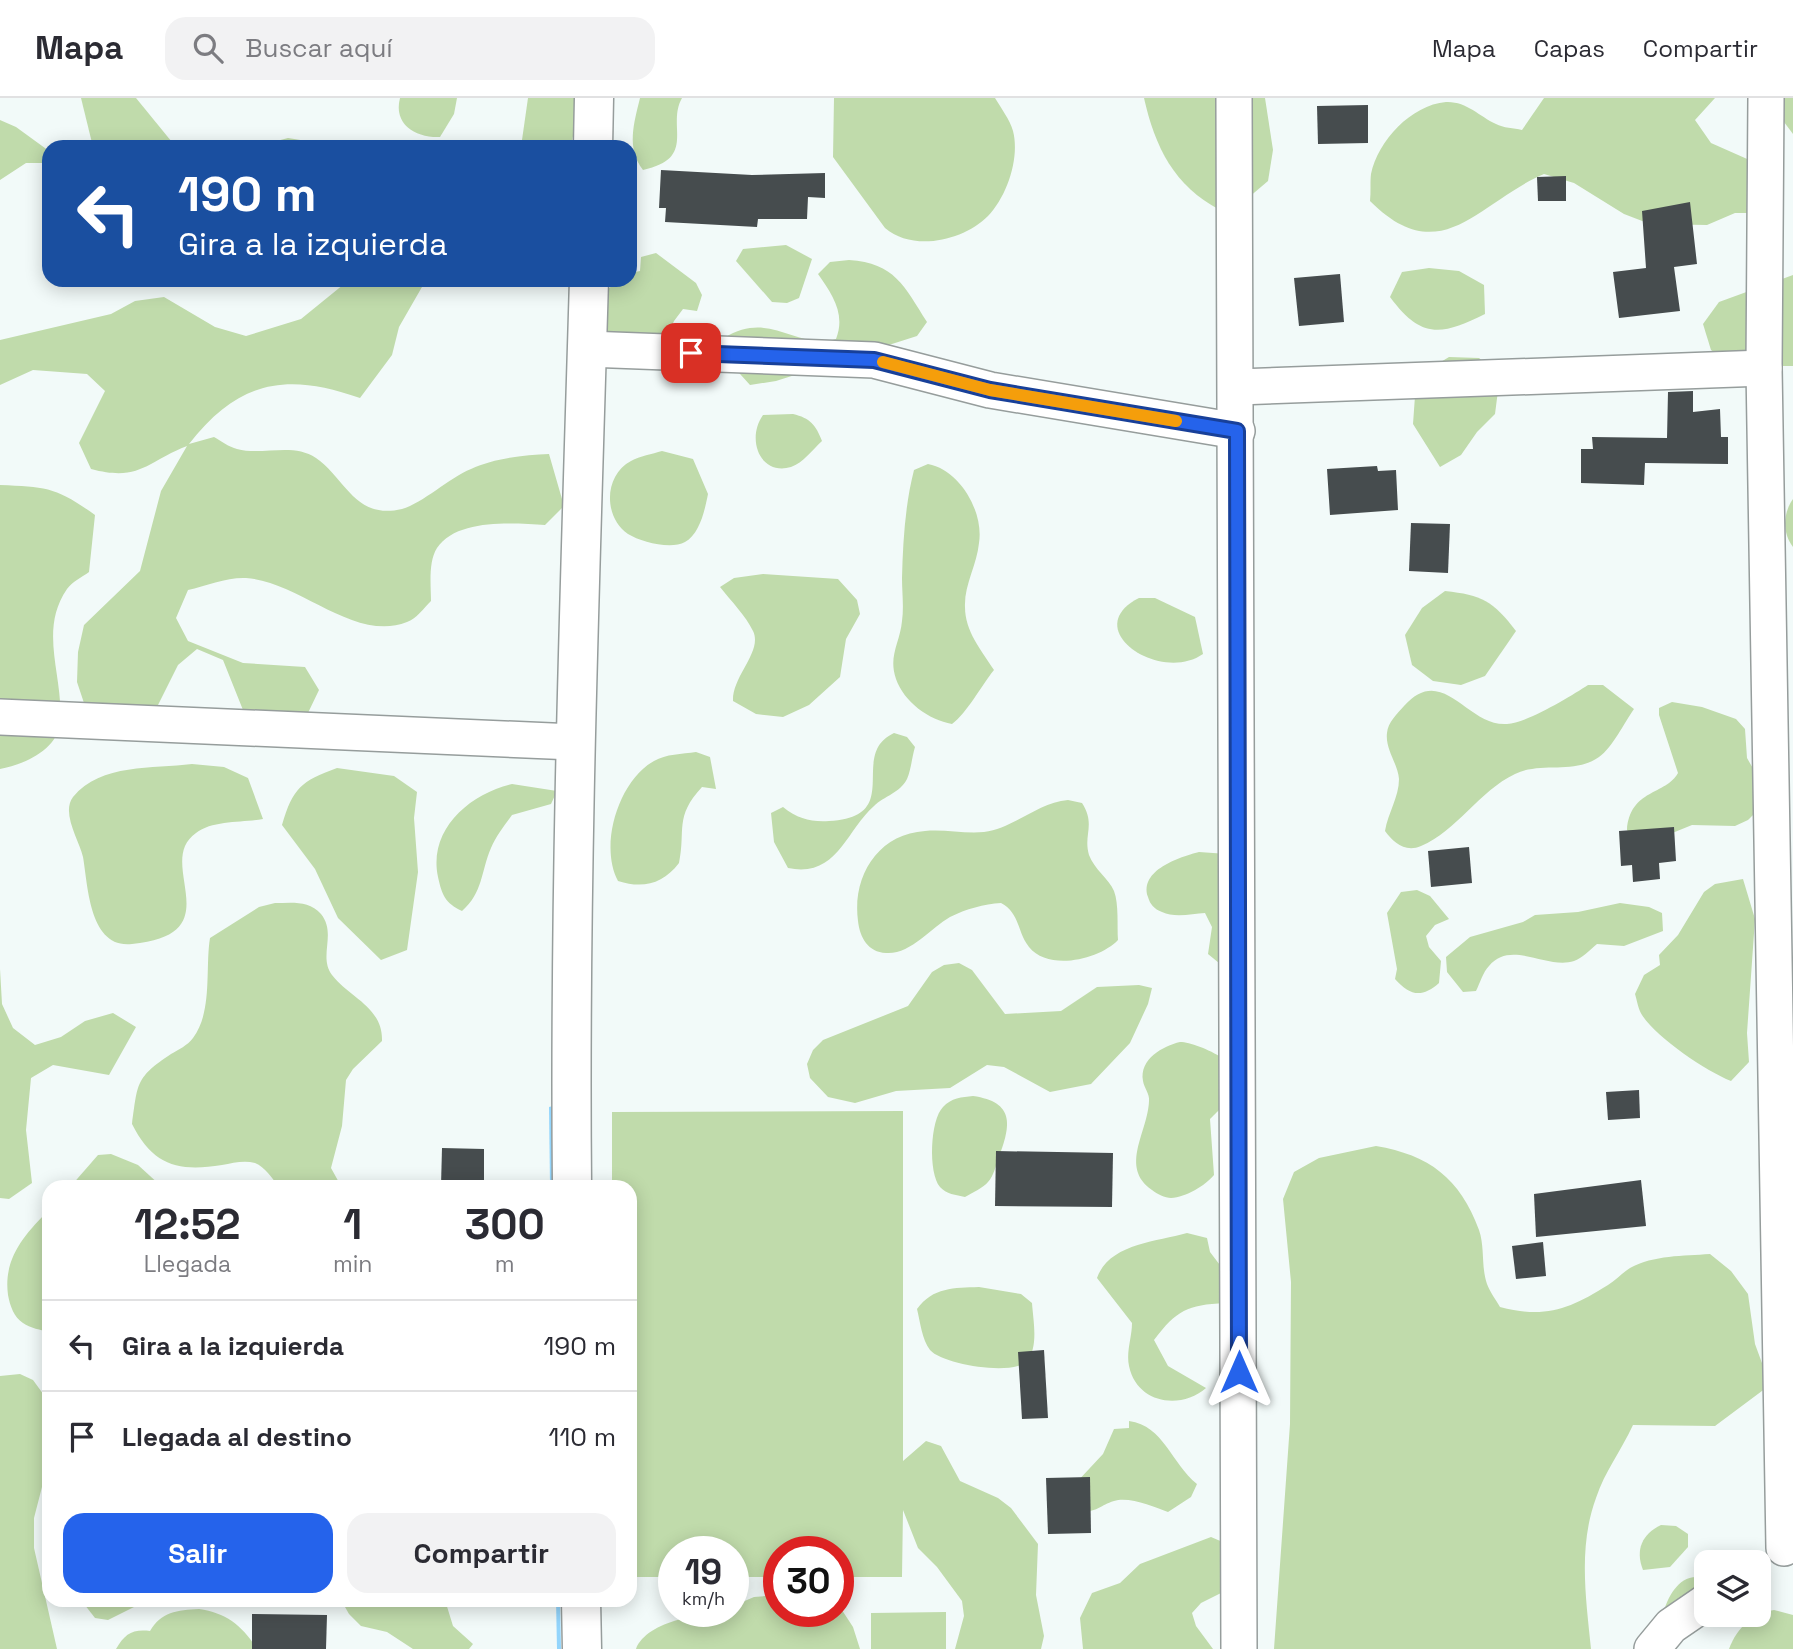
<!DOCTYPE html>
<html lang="es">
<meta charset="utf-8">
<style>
:root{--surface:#fff;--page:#f2f2f3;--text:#2b2b33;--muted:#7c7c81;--line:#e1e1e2;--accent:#2563eb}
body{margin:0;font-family:"Space Grotesk",sans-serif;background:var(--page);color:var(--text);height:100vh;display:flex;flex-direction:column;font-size:26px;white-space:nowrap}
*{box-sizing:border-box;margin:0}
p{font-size:23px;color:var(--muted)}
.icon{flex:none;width:38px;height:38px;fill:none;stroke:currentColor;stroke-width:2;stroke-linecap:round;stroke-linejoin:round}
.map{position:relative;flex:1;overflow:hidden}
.details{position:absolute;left:42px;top:1082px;width:595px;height:427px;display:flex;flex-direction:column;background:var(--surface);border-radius:21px;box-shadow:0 4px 18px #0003}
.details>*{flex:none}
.guide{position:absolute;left:42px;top:42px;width:595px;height:147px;border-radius:21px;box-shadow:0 4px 18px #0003;background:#1a4fa0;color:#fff;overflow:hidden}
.fabs{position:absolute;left:1694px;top:1452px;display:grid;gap:14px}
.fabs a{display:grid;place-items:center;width:77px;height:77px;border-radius:14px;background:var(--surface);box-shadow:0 4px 18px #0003;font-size:35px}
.speed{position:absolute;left:658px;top:1438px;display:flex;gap:14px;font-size:35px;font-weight:700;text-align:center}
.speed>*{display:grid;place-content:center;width:91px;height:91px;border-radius:50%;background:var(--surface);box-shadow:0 4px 18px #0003;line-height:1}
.speed small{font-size:18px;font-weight:400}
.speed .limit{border:10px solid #d22;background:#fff;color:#111}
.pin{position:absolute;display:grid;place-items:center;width:60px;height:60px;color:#fff;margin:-30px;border-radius:14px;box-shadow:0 4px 10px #0006}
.me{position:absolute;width:77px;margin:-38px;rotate:0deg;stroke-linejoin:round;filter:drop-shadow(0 0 5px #0008)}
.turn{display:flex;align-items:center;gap:24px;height:147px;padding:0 21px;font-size:32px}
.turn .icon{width:91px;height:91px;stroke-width:2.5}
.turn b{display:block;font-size:49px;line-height:60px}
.eta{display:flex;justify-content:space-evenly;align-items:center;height:119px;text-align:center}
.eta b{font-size:42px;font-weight:700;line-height:49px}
.action{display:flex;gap:14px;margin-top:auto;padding:14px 21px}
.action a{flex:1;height:80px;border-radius:21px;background:var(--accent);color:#fff;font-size:28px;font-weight:700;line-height:80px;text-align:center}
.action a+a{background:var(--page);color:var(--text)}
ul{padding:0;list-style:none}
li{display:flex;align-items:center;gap:21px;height:91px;padding:0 21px;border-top:2px solid var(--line)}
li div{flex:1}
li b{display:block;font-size:26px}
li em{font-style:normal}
header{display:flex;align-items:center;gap:42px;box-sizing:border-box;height:98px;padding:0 35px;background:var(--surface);border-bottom:2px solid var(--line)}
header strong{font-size:33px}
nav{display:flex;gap:38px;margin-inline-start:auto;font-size:24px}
.search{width:490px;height:63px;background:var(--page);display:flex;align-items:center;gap:18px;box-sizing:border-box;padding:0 24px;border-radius:21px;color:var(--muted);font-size:26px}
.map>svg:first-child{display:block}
.green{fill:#c0dbab}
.water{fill:#93d5fc}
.building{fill:#464c4e}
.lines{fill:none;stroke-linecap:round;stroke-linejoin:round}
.minor-casing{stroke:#969d9c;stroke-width:38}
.tertiary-casing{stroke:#969d9c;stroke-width:41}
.minor{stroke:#fff;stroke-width:35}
.tertiary{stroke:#fff;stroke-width:38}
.route-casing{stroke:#184099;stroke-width:18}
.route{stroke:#2563eb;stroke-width:12}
.slow{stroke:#f59e0b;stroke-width:12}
</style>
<header>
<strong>Mapa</strong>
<div class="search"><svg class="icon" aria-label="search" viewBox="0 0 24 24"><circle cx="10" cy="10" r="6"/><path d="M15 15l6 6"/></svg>Buscar aquí</div>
<nav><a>Mapa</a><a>Capas</a><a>Compartir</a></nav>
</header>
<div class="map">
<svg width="1793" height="1551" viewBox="0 0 1793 1551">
<rect width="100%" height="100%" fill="#f2faf9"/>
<g class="green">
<polygon points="81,0 136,0 176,49 93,49"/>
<path d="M 400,0 L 457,0 L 454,16 L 440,39 C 416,40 393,27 400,0 Z"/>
<polygon points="528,0 580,0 571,49 521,49"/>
<path d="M 640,0 L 682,0 C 666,28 698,60 643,72 C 626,50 634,25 640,0 Z"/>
<path d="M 834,0 L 995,0 C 1001,10 1010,22 1013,33 C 1020,60 1007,98 988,118 C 963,143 913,154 885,130 L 833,59 Z"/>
<path d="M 1144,0 L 1265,0 L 1273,52 L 1268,83 L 1248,100 L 1220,112 C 1174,88 1155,49 1144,0 Z"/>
<path d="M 1544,0 L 1715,0 L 1695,22 L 1711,45 L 1763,68 L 1762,115 L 1735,115 L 1707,127 L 1650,126 L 1624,116 L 1574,85 L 1544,76 C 1478,104 1441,174 1370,103 C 1371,94 1370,84 1371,76 C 1378,43 1411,7 1446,4 C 1466,3 1479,18 1496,26 C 1503,30 1514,30 1522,32 Z"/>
<polygon points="1774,0 1793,0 1793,36 1781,20"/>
<polygon points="0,22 16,29 49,53 49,65 26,65 0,82"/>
<polygon points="288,40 319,45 323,49 254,49"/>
<polygon points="786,147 812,161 799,200 787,205 772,204 736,163 743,151"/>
<path d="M 656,155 L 696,185 L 702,197 L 697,213 L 683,211 L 674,223 L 657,262 L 615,269 L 594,209 C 603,195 613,182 630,182 L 630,175 L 640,173 L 641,159 Z"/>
<path d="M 849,162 C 895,165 904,188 927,224 L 917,238 L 776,283 L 750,287 L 731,266 L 724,240 C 771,211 796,253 836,241 C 846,216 832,196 818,176 L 830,164 Z"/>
<path d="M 1429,170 L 1459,173 L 1484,187 L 1485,216 C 1441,238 1421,241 1390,199 L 1402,174 Z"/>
<polygon points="1793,177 1793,268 1733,268 1711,252 1703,226 1719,204"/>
<path d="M 349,182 L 426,182 L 399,229 L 392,257 L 360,300 C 287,274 239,282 189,346 L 214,339 C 221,343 229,349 237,351 C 262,358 293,344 316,360 C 346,381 355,422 402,411 C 423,405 449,380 471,371 C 494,360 524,357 549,356 L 564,408 L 545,427 C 514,425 457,420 437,450 C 428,464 431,488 431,503 C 424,510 416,521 407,524 C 355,545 299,483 246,480 C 228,479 206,488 188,492 L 176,520 L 188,543 L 243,565 L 305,569 L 319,592 L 307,617 L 255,642 L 223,562 L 197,551 L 178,567 L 151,621 L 130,642 L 102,637 L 87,614 L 77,584 L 78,554 L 84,527 L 140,473 L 161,393 L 187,348 C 146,364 140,384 91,371 L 79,345 L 105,293 L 87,276 L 33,272 L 0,287 L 0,242 L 111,216 L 135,203 L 164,199 L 215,229 L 246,238 L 301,221 Z"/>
<polygon points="1449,259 1479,260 1500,277 1495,316 1477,334 1461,357 1440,369 1413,326 1415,298 1426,273"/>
<path d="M 793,316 C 810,320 816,327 822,343 C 813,351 803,365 791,369 C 760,378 746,341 763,317 Z"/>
<path d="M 662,353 L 693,361 L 708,396 C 705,411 700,436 685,444 C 671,452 641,444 628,436 C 603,419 604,377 631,363 C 640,358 652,356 662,353 Z"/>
<path d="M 928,366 C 960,372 984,414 979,445 C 977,467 964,487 965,509 C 965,533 981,552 994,572 C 981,588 967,615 952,626 C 929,622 904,604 896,581 C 888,558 900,545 902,523 C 904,509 902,494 902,480 C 903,444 905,407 914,372 Z"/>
<path d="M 0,387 C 47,389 56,389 95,417 L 89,474 C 82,479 72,484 67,491 C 38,533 64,579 60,624 C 58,652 23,667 0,671 Z"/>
<path d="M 1793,401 L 1793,449 C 1782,435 1783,415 1793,401 Z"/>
<path d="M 763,476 L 838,481 L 857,502 L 860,516 L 846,541 L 840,579 L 809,607 L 783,619 L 756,616 L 733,603 C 732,578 763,553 753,533 C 746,518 731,503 720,489 L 734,480 Z"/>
<path d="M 1445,493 C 1482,497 1493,503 1516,533 L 1485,578 L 1461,587 L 1433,583 L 1412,567 L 1405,537 L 1422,510 Z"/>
<path d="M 1139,500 L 1155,500 L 1195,519 L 1203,556 C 1160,586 1078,531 1139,500 Z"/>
<path d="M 1588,587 L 1603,587 L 1634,611 C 1624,625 1613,649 1599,659 C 1573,677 1542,663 1515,676 C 1479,693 1457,733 1421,748 C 1405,755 1393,744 1385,733 C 1388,715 1399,699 1399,681 C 1398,666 1385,651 1387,635 C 1388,624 1397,616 1404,608 C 1443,564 1467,629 1507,626 C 1527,625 1571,598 1588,587 Z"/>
<path d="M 1672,604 L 1702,609 L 1736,621 L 1745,631 L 1747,660 L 1755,674 L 1758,712 L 1748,722 L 1735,728 L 1692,727 L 1665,738 L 1631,737 L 1627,732 C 1630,691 1666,697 1678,675 L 1659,617 L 1659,610 Z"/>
<path d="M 894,635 L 907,639 L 915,649 C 912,659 911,672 907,681 C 900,695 884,698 874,708 C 845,734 837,780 788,770 L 774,744 L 771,715 L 783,709 C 798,721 811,724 829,723 C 906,719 847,657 894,635 Z"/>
<path d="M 696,654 L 710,659 L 716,691 L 702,689 C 674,719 686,732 679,765 C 663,786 643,791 618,783 C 599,748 618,683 654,663 C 666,656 682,656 696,654 Z"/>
<path d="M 192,666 L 224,669 L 248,680 L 263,721 C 242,725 213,722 196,735 C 153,765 234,836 132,846 C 89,851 88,787 83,759 C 79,742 61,715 73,699 C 101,665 153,671 192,666 Z"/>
<path d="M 337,670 L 394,678 L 417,694 L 414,720 L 418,774 L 407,852 L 381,862 L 338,820 L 315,771 L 282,727 C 293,690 301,683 337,670 Z"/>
<path d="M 512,686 L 557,693 L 551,706 L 512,717 C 505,727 496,738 491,750 C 481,773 483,795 462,813 C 445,805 442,797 438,779 C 428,732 469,696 512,686 Z"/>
<path d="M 1068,702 L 1082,705 C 1096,727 1083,736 1089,757 C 1094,771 1109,781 1114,793 C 1119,806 1117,828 1118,842 C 1100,861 1049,874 1029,849 C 1017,834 1020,815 1001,805 C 984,806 966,811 950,819 C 931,830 910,857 886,855 C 868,854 860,840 858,823 C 852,778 878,736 925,733 C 944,731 965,736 984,734 C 1014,730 1037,705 1068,702 Z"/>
<path d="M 1199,754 L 1227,756 L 1219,865 L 1208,856 L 1212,829 L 1205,815 C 1192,816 1174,820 1162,814 C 1154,811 1150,806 1148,799 C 1139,772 1180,759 1199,754 Z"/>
<path d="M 1743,781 L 1755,821 L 1747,935 L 1749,964 L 1731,983 C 1706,973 1657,940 1642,917 C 1638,911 1637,902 1635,896 L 1644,877 L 1660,867 L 1659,857 L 1678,837 L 1704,794 L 1715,786 Z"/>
<path d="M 1417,792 L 1430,798 L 1449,821 L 1435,827 L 1426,838 L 1429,849 L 1441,863 L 1439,885 C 1422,900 1410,898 1395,881 L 1397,871 L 1387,815 L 1401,794 Z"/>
<path d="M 275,805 C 292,805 309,802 321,816 C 337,836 318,858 332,877 C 350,900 383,909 382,943 L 353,971 L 346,982 L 342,1028 L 331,1070 L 341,1088 L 278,1088 C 272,1080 265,1069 255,1065 C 244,1062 233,1065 222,1067 C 179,1074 153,1068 132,1026 C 138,985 135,980 171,956 C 178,952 188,947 193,940 C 213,913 205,871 210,840 L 259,809 Z"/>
<path d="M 1620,805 L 1649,809 L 1662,815 L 1663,833 L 1624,848 L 1597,846 C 1590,852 1582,860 1574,863 C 1547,872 1511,841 1489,868 C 1483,874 1480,885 1476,893 L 1463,894 L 1447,874 L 1446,859 L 1470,839 L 1523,824 L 1535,817 L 1578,814 Z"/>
<polygon points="959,865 972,872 1005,916 1061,913 1097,889 1139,887 1152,890 1148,906 1130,945 1091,986 1050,994 1004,969 987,967 950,990 896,993 855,1005 828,999 810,980 807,966 813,952 823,942 908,908 932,874 944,867"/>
<polygon points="0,871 2,906 13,930 35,947 61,939 85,923 113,915 136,929 109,977 53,967 31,980 26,1032 32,1085 9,1101 0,1100"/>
<path d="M 1180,944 C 1200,944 1251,972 1255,991 L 1252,997 L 1225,1006 L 1210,1021 L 1214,1077 C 1205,1088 1186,1099 1171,1100 C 1165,1100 1157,1096 1152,1092 C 1119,1069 1148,1034 1149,1003 C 1150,996 1144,990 1143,983 C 1139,961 1163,948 1180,944 Z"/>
<path d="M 973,998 C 1015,1004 1011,1027 999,1059 C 996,1066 994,1078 988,1084 C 983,1090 972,1095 965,1099 C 956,1097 946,1096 940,1089 C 928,1075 930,1022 943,1009 C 951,1000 962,999 973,998 Z"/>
<polygon points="903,1013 903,1363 926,1343 941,1348 960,1383 998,1400 1011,1410 1038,1446 1036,1497 1044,1538 1041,1551 955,1551 964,1518 962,1503 937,1469 918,1450 903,1412 902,1479 838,1479 838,1454 779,1454 779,1479 733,1479 733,1454 674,1454 674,1479 630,1479 630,1088 612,1088 612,1014"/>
<path d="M 1376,1048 C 1429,1057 1460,1080 1479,1132 C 1485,1149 1481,1169 1487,1186 C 1490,1194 1496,1202 1500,1209 C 1545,1221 1570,1211 1608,1187 C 1616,1182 1622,1175 1630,1170 C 1654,1157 1683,1158 1710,1156 L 1731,1173 L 1748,1196 L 1755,1246 L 1770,1287 L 1715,1328 L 1633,1327 C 1621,1353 1605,1373 1596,1400 C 1578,1449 1586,1500 1591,1551 L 1274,1551 L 1290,1326 L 1291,1184 L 1283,1101 L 1294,1074 L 1319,1060 Z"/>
<polygon points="111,1056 138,1067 161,1088 71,1088 98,1057"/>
<path d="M 49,1112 L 49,1234 C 41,1232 30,1230 23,1225 C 14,1219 10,1208 8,1197 C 3,1160 25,1136 49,1112 Z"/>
<path d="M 1187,1135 L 1207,1140 L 1210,1154 L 1229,1179 L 1225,1205 C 1187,1207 1177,1212 1154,1242 L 1168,1268 L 1206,1290 C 1181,1312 1137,1306 1129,1268 C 1126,1254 1132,1239 1132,1225 L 1097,1180 C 1109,1146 1155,1144 1187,1135 Z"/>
<path d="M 979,1189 L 1021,1196 L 1032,1205 C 1033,1221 1039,1249 1027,1263 C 1014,1278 943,1267 930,1252 C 922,1242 920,1223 917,1211 C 933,1189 954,1190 979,1189 Z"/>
<polygon points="20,1276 33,1282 49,1304 49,1374 42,1389 34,1420 34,1450 57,1551 0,1551 0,1278"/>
<path d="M 1129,1323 C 1164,1328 1171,1365 1197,1386 L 1191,1399 L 1168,1414 C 1154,1409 1129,1398 1114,1403 C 1098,1408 1098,1415 1078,1413 L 1075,1386 L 1103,1356 L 1114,1331 L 1129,1330 Z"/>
<path d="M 1661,1427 L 1676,1428 L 1688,1436 L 1688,1449 L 1670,1469 L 1643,1472 C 1635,1452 1642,1436 1661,1427 Z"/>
<polygon points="1211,1439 1225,1445 1227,1492 1201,1505 1192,1515 1196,1528 1213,1551 1083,1551 1080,1520 1092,1495 1120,1485 1140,1466"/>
<path d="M 1696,1479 L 1706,1485 L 1702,1492 L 1663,1516 C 1667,1500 1678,1479 1696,1479 Z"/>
<path d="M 779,1497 L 779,1514 L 838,1514 L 838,1506 L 853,1529 L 860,1551 L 636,1551 C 647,1522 706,1514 733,1514 L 733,1508 L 754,1499 Z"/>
<polygon points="81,1502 148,1502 108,1522 95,1520"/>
<polygon points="341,1502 445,1502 453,1528 473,1546 469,1551 413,1551 387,1534 361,1528 349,1516"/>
<path d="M 199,1511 C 226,1515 242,1527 257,1551 L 116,1551 C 125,1536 132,1531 150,1533 C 161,1514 177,1512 199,1511 Z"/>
<path d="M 1774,1512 L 1793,1517 L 1793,1551 L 1729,1551 C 1737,1529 1753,1516 1774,1512 Z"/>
<polygon points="946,1514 946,1551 871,1551 871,1515"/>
</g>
<g class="water">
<polygon points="553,1008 554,1088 550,1088 549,1009"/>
<polygon points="556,1502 560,1502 561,1551 557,1551"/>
</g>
<g class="building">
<polygon points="1368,7 1368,45 1318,46 1317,8"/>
<polygon points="661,72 752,77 825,75 825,100 808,99 807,121 758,121 757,129 665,124 666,110 659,110"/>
<polygon points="1566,78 1566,103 1538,103 1537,79"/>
<polygon points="1690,104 1697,166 1674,169 1680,213 1619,220 1613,174 1646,170 1642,113"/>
<polygon points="1340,176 1344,224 1299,228 1294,180"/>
<polygon points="1693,293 1693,314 1720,311 1721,339 1728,339 1728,366 1645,365 1644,387 1581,385 1581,351 1593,351 1592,339 1667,340 1668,294"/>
<polygon points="1377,368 1378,373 1396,372 1398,412 1330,417 1327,371"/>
<polygon points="1411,425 1450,426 1448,475 1409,473"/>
<polygon points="1674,729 1676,763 1659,765 1660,781 1633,784 1632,767 1621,768 1619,733"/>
<polygon points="1469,749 1472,785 1431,789 1428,753"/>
<polygon points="1639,992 1640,1020 1608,1022 1606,994"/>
<polygon points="442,1050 484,1051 484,1088 441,1088"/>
<polygon points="996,1053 1113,1055 1112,1109 995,1108"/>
<polygon points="1641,1082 1646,1128 1536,1139 1534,1096"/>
<polygon points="1543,1144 1546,1178 1516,1181 1512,1148"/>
<polygon points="1044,1252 1048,1320 1022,1321 1018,1254"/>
<polygon points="1090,1379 1091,1435 1048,1436 1046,1380"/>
<polygon points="252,1516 327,1517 326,1551 252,1551"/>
</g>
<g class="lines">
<defs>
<g id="minor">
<polyline points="1234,0 1239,1551"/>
<polyline points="1766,0 1764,270 1784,1450"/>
<polyline points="587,251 874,262 990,292 1237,333"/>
<polyline points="1238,289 1764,270"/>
<polyline points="0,619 574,644"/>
<polyline points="1652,1551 1671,1528 1706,1504"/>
</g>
<g id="tertiary">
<polyline points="593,49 594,0"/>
<path d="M 572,1088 C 569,786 580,484 589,182"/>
<polyline points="581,1502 582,1551"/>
</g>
</defs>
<use href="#minor" class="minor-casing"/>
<use href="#tertiary" class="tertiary-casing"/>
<use href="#minor" class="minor"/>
<use href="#tertiary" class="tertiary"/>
</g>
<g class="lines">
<defs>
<polyline id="route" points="691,255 874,262 990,292 1237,333 1239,1274"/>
</defs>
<use href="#route" class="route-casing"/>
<use href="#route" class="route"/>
<polyline class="slow" points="883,264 990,292 1176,323"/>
</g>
</svg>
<div class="fabs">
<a><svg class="icon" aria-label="layers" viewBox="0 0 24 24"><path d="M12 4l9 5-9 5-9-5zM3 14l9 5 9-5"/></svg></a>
</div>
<div class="speed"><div>19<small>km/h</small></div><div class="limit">30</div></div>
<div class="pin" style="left:691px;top:255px;background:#d93025"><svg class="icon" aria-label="arrive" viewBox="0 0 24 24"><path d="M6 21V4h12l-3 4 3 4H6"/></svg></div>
<svg class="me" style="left:1239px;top:1274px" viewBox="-20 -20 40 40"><path d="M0-17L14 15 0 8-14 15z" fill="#2563eb" stroke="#fff" stroke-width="4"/></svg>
<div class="guide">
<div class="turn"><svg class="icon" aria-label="left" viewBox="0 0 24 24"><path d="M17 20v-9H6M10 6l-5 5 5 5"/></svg><div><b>190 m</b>Gira a la izquierda</div></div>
</div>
<section class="details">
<div class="eta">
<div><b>12:52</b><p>Llegada</p></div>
<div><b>1</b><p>min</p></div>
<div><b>300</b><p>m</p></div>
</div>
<ul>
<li><svg class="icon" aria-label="left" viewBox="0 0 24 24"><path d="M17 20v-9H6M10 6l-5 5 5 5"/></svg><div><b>Gira a la izquierda</b></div><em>190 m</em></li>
<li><svg class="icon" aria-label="arrive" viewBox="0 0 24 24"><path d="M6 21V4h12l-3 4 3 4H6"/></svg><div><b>Llegada al destino</b></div><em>110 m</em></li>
</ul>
<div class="action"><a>Salir</a><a>Compartir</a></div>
</section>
</div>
